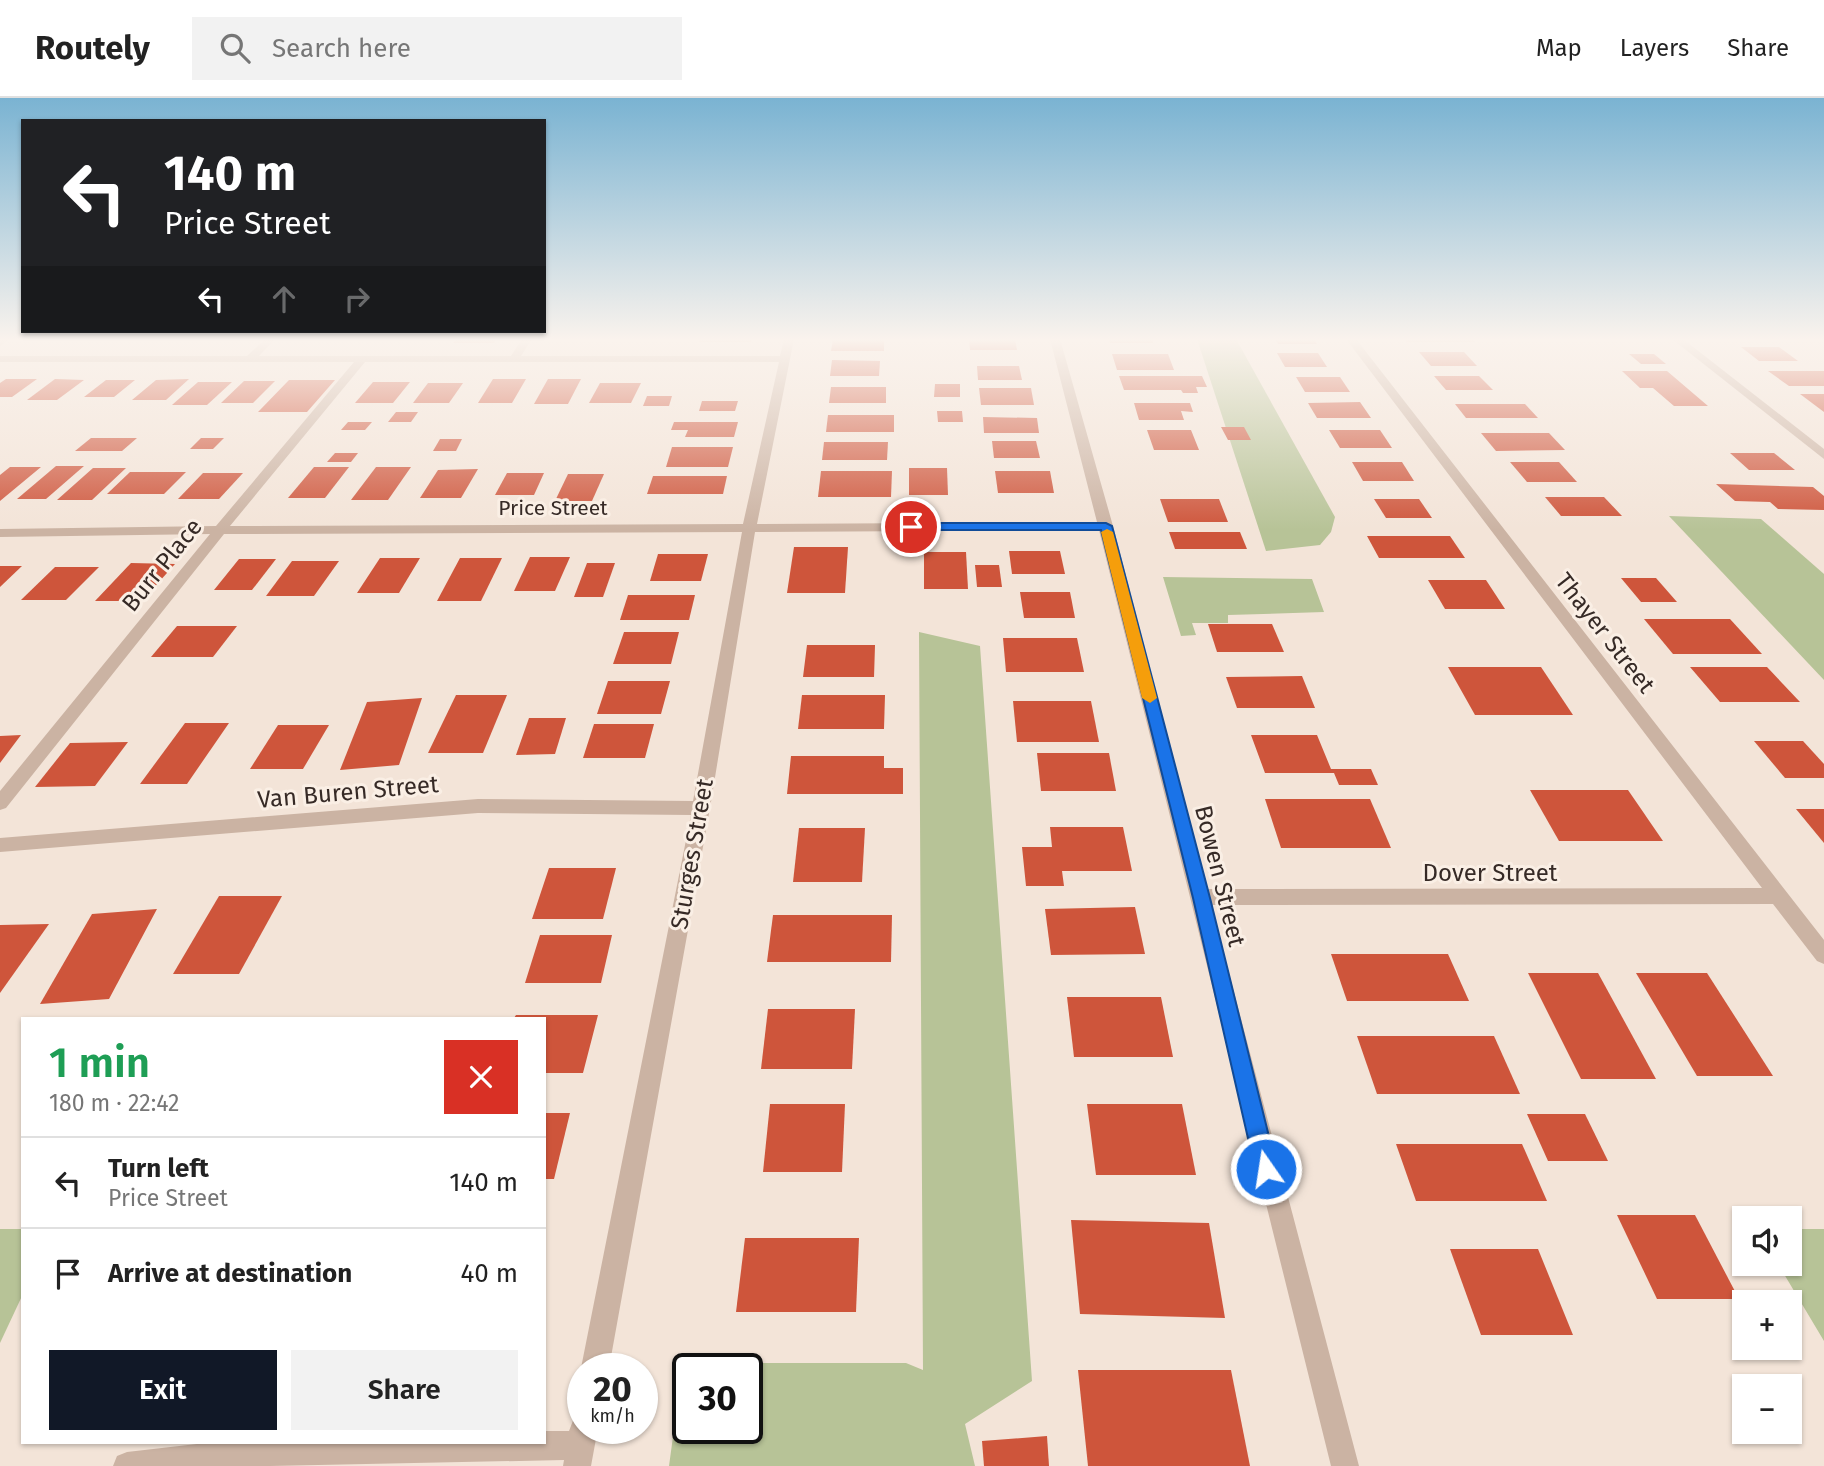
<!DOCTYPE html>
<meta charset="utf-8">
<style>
:root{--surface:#fff;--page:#f2f2f2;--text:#222;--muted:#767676;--line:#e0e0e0;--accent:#111827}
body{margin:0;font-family:"Fira Sans",sans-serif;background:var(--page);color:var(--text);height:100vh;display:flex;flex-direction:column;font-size:26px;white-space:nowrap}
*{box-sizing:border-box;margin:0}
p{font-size:23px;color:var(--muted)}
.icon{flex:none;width:38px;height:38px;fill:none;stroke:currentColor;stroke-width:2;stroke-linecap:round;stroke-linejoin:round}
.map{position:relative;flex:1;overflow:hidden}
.side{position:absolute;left:21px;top:919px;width:525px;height:427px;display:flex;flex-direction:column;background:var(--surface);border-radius:0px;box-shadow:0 2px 5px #0004}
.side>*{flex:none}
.banner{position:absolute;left:21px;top:21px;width:525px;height:214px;border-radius:0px;box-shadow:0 2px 5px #0004;background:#202124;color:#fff;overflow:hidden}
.fabs{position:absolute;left:1732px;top:1108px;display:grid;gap:14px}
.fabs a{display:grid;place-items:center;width:70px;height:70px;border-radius:0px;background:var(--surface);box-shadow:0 2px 5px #0004;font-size:35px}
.speed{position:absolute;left:567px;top:1255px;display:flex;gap:14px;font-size:35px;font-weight:700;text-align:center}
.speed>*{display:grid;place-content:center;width:91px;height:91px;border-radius:50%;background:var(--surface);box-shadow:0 2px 5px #0004;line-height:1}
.speed small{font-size:18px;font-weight:400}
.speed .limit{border:4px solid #111;border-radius:10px;background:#fff;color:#111}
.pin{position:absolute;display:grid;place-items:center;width:60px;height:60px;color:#fff;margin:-30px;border:4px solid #fff;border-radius:50%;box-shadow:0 2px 7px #0007}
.me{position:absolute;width:77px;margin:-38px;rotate:347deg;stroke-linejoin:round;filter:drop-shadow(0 0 5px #0008)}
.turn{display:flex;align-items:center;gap:24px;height:147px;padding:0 28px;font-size:32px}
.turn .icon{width:91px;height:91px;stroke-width:2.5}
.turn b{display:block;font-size:49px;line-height:60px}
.lanes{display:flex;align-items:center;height:66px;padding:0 28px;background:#0003;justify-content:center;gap:35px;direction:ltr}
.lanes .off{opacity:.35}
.round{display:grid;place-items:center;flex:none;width:74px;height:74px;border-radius:0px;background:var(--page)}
.overview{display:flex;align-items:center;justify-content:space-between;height:119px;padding:0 28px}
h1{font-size:42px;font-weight:600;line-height:52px;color:#1e9e55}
.cta{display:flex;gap:14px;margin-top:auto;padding:14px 28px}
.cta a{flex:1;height:80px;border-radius:0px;background:var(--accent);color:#fff;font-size:28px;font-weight:600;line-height:80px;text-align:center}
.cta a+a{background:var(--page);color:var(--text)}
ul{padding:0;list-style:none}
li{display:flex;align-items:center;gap:21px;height:91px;padding:0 28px;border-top:2px solid var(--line)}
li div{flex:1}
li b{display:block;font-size:26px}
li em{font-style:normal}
header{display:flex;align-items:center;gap:42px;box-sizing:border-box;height:98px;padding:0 35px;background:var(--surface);border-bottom:2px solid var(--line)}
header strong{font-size:33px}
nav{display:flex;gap:38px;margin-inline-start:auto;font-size:24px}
.search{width:490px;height:63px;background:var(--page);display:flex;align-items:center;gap:18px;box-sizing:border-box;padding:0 24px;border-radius:0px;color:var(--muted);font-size:26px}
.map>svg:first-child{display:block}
.green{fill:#b7c397;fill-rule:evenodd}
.building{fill:#ce553b}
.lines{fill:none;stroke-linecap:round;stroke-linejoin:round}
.minor{fill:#cbb3a3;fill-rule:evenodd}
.route{fill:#1a73e8;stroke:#114b97;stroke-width:2}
.slow{fill:#f59e0b}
.labels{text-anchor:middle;stroke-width:6;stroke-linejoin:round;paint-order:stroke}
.far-street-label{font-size:21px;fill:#362a26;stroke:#faefe5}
.street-label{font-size:24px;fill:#362a26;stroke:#faefe5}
</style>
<header>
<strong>Routely</strong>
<div class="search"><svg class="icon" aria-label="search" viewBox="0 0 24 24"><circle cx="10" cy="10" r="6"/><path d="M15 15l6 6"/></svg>Search here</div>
<nav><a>Map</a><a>Layers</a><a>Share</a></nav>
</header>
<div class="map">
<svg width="1824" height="1368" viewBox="0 0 1824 1368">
<rect width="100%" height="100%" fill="#f3e4d8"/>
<g class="green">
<polygon points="1197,241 1236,241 1335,419 1331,434 1320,447 1266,453"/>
<polygon points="1669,418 1761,421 1824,476 1824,582"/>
<polygon points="1163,479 1312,481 1324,514 1228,517 1228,525 1192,525 1196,537 1181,538"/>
<path d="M 919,534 L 980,548 L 1032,1283 L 965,1326 L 975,1368 L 669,1368 L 683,1265 L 906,1265 L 923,1272 ZM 747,1270 L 747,1330 L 688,1330 L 688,1270 Z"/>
<polygon points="0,1131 23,1131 23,1196 0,1245"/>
<polygon points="1790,1131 1824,1131 1824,1243 1778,1166 1790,1166"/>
</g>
<g class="building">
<polygon points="457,241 497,241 494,245 453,245"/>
<polygon points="700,241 752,241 751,244 699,244"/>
<polygon points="833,241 884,241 884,253 831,253"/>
<polygon points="969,241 1015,241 1017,252 970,252"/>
<polygon points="1109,241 1152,241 1153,245 1110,245"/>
<polygon points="1275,241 1314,241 1317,246 1278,246"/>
<polygon points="1404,241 1472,241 1475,244 1407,244"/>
<polygon points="1741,249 1779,249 1798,263 1759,263"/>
<polygon points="1419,254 1464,254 1477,268 1431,268"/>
<polygon points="1277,255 1318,255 1327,269 1285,269"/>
<polygon points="1112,256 1168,256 1174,272 1117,272"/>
<polygon points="1629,256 1654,256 1666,266 1641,266"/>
<polygon points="832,262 880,263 879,278 830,278"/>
<polygon points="977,268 1019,268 1022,282 978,282"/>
<polygon points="1622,273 1667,273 1708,308 1674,308 1653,290 1640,290"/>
<polygon points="1768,273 1824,273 1824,288 1789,288"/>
<polygon points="1119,278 1202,278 1207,289 1196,289 1198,295 1183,295 1181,292 1124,292"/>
<polygon points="1434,278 1479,278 1493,292 1446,292"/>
<polygon points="1296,279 1340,279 1350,294 1305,294"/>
<polygon points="6,281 37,281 12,299 0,299 0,285"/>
<polygon points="55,281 84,282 57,302 27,302"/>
<polygon points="189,281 166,302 132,302 156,282"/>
<polygon points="493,281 526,281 512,305 478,305"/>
<polygon points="548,281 581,281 568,306 534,306"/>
<polygon points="106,282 135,282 114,299 84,299"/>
<polygon points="289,282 335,282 307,314 258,314"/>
<polygon points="244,283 275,283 253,305 221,305"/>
<polygon points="198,284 232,284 207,307 172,307"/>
<polygon points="373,284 410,284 393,305 355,305"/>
<polygon points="428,285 463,285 449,305 413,305"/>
<polygon points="600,285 641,285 631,305 589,305"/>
<polygon points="935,286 960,286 960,299 934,299"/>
<polygon points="831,289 886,289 886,305 829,305"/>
<polygon points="979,290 1031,290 1034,307 981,307"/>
<polygon points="1800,296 1824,296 1824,314"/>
<polygon points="647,298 672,298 669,308 643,308"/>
<polygon points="702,303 738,303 735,313 699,313"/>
<polygon points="1360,304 1371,320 1317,320 1308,305"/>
<polygon points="1134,305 1190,305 1193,314 1181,313 1184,322 1139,322"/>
<polygon points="1455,306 1525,306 1538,320 1466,320"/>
<polygon points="937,313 962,313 963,324 938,324"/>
<polygon points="396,314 418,314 411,324 388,324"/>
<polygon points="828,317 894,317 894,334 826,334"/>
<polygon points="983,319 1037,320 1039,335 984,335"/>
<polygon points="348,324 372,324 365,332 341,332"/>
<polygon points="674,324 738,324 734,339 685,339 688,332 671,332"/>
<polygon points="1221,329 1244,329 1251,342 1228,342"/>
<polygon points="1147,332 1191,332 1199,352 1154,352"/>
<polygon points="1329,332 1380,332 1392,350 1340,350"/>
<polygon points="1481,335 1549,335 1565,352 1496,353"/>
<polygon points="91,340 137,340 122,353 75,353"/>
<polygon points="201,340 224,340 213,351 190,351"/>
<polygon points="440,341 462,341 456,353 433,353"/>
<polygon points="992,343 1036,343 1040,360 994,360"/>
<polygon points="824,344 888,344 887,362 822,362"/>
<polygon points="672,349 733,349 728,369 666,369"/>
<polygon points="335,355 358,355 351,364 327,364"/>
<polygon points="1730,355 1774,355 1795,372 1749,372"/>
<polygon points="1352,364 1402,364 1414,383 1363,383"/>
<polygon points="1510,364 1559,364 1577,384 1527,384"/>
<polygon points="56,368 84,368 46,401 17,401"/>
<polygon points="10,369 41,369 0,403 0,377"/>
<polygon points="314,369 349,369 325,400 288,400"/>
<polygon points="376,369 411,369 388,402 351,402"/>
<polygon points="93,370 126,370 92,402 57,402"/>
<polygon points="909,370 947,370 948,397 909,397"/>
<polygon points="478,371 461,400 420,400 438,372"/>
<polygon points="821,373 892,373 891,399 818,399"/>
<polygon points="995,373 1050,373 1054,395 998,395"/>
<polygon points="130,374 186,374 164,396 107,396"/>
<polygon points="203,375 243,375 219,401 178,401"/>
<polygon points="507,375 544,375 534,397 495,397"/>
<polygon points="568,376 604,376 592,403 555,403"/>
<polygon points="653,378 727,378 723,396 647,396"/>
<polygon points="1716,386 1813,389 1824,398 1824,412 1778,411 1770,404 1735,403"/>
<polygon points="1545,399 1604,399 1622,418 1561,418"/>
<polygon points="1160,401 1219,401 1228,424 1168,424"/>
<polygon points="1374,401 1419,401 1432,420 1386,420"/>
<polygon points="1169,434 1240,434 1247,451 1175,451"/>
<polygon points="1367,438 1450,438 1465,460 1379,460"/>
<polygon points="794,449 848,449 845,495 787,495"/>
<polygon points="1009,453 1060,453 1065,476 1012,476"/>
<polygon points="924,454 966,454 968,491 924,491"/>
<polygon points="658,456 708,456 701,483 650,483"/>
<polygon points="530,459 570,459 555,493 514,493"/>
<polygon points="380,460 420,460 399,495 357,495"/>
<polygon points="460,460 502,460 481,503 437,503"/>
<polygon points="239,461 276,461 252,492 214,492"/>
<polygon points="292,463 339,463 314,498 266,498"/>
<polygon points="131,465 175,466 142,503 95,503"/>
<polygon points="587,465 615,465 603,499 574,499"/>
<polygon points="975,467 999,467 1002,489 977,489"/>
<polygon points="0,468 22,468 0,489"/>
<polygon points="55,469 99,469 66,502 21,502"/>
<polygon points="1621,480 1656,480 1677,504 1641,504"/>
<polygon points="1428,482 1486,482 1505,511 1445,511"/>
<polygon points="1020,494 1070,494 1075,520 1024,520"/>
<polygon points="628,497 695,497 689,522 620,522"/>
<polygon points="1644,521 1730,521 1762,556 1673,556"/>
<polygon points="1208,526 1272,526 1284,554 1217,554"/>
<polygon points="177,528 237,528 213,559 151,559"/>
<polygon points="624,534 679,534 671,566 613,566"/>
<polygon points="1003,540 1077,540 1084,574 1006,574"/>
<polygon points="807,547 875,547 874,579 803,579"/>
<polygon points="1448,569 1541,569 1573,617 1475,617"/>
<polygon points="1690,569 1767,569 1800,604 1720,604"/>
<polygon points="1302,578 1315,610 1237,610 1226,579"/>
<polygon points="608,583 670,583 661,616 597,616"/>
<polygon points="456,597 507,597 483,655 428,655"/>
<polygon points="802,597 885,597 884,631 798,631"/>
<polygon points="422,600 399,667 340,672 367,604"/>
<polygon points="1013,603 1091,603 1099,644 1017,644"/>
<polygon points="529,620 566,620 555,656 516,657"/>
<polygon points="185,625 229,625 187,686 140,686"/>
<polygon points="594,626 654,626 645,660 583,660"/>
<polygon points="278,627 329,627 303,671 250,671"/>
<polygon points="21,637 0,665 0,638"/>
<polygon points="1251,637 1317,637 1331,671 1371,671 1378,687 1339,687 1334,675 1265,675"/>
<polygon points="1754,643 1803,643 1824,666 1824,680 1785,680"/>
<polygon points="128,644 95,688 35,689 70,645"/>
<polygon points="1037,655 1109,655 1116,693 1041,693"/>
<polygon points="791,658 884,658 884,670 903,670 903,696 787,696"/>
<polygon points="1530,692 1628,692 1663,743 1559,743"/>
<polygon points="1265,701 1370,701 1391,750 1281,750"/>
<polygon points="1796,711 1824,711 1824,745"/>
<polygon points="1050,729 1123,729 1132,773 1062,773 1064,788 1026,788 1022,749 1052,749"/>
<polygon points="799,730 865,730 862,784 793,784"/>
<polygon points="549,770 616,770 603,821 532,821"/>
<polygon points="219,798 282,798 239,876 173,876"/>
<polygon points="1135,809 1145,856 1051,857 1045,811"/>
<polygon points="157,811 109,901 40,906 92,816"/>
<polygon points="773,817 892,817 891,864 767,864"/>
<polygon points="49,826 0,895 0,827"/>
<polygon points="540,837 612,837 601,885 525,885"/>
<polygon points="1331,856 1448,856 1469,903 1347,903"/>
<polygon points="1528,875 1598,875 1656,981 1581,981"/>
<polygon points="1636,875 1707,875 1773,978 1697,978"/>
<polygon points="1067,899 1161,899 1173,959 1074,959"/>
<polygon points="768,911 855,911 852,971 761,971"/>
<polygon points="516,917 598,917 583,975 544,975 544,920 514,920"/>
<polygon points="1357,938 1494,938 1520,996 1377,996"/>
<polygon points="770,1006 845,1006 842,1074 763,1074"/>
<polygon points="1087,1006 1182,1006 1196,1077 1096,1077"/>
<polygon points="544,1015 570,1015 554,1081 544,1081"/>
<polygon points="1527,1016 1585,1016 1608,1063 1548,1063"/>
<polygon points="1396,1046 1522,1046 1547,1103 1416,1103"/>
<polygon points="1617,1117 1695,1117 1739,1201 1657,1201"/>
<polygon points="1071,1122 1209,1125 1225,1220 1080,1216"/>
<polygon points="745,1140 859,1140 856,1214 736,1214"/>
<polygon points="1450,1151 1538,1151 1573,1237 1481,1237"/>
<polygon points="1078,1272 1231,1272 1250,1368 1088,1368"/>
<polygon points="1047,1338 1049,1368 984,1368 982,1343"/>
</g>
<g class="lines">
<g class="minor">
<polygon points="0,241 11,241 0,248"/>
<path d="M 265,241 L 275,241 L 259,258 L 511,258 L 522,241 L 532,241 L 521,258 L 780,258 L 784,241 L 794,241 L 757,426 L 1097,424 L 1050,241 L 1060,241 L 1113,428 L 1207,791 L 1762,790 L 1346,241 L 1356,241 L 1824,842 L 1824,866 L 1817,863 L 1773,806 L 1211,807 L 1359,1368 L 1331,1368 L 1099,432 L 755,434 L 710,710 L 609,1270 L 583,1270 L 583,1273 L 581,1270 L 691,717 L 478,715 L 0,754 L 0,740 L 478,701 L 693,703 L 742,434 L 224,436 L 6,710 L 0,712 L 0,693 L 210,436 L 0,439 L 0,431 L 216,428 L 354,264 L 0,264 L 0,258 L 247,258 ZM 365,264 L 779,264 L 743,426 L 230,428 Z"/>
<polygon points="1672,241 1683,241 1824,351 1824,361"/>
<polygon points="583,1316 583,1330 598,1330 591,1368 563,1368 564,1362 270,1368 113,1368 117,1358 127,1354 214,1344 544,1344 544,1333 569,1333 574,1320"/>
</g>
</g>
<linearGradient id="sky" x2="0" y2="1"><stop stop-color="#7ab3d2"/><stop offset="0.56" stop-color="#faf3ed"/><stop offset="1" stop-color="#faf3ed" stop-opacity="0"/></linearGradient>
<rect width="1824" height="432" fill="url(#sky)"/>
<polygon class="route" points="911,425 1106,425 1112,428 1210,800 1277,1071 1274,1078 1266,1081 1259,1078 1255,1071 1193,800 1101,432 907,432 907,427"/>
<polygon class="slow" points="1107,431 1113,434 1157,600 1150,605 1142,600 1101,434"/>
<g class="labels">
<g class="far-street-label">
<text x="553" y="417">Price Street</text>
</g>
<g class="street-label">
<text transform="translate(162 467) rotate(-51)" y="8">Burr Place</text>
<text transform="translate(1605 535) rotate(52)" y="8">Thayer Street</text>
<text transform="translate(348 694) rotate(-5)" y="8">Van Buren Street</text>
<text transform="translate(692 756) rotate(-80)" y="8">Sturges Street</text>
<text x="1490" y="783">Dover Street</text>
<text transform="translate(1220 778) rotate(76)" y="8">Bowen Street</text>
</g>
</g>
</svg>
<div class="fabs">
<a><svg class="icon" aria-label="sound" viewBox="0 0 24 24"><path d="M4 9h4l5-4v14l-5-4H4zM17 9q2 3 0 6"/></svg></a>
<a>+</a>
<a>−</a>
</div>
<div class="speed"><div>20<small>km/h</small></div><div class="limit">30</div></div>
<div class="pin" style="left:911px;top:429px;background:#d93025"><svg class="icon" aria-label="arrive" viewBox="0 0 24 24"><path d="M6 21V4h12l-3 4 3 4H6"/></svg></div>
<svg class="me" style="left:1266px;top:1071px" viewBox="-20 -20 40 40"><circle r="17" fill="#1a73e8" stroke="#fff" stroke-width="3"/><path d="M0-11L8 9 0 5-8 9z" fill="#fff"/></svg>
<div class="banner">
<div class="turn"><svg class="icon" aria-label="left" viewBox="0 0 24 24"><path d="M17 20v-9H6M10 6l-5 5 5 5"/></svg><div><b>140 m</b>Price Street</div></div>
<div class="lanes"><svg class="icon" aria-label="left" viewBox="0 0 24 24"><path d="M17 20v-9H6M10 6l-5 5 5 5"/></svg><svg class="icon off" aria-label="ahead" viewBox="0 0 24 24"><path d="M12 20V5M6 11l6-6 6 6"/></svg><svg class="icon off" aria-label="right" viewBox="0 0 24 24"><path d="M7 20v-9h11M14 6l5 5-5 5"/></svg></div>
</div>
<section class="side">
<div class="overview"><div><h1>1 min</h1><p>180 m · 22:42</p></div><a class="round" style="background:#d93025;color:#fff"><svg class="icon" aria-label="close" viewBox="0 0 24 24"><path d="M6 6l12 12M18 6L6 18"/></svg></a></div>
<ul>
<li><svg class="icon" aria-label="left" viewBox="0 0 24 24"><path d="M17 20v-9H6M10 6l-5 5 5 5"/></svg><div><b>Turn left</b><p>Price Street</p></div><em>140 m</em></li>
<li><svg class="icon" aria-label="arrive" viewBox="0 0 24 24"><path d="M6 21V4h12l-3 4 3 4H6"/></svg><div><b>Arrive at destination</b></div><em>40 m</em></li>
</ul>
<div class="cta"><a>Exit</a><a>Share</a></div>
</section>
</div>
